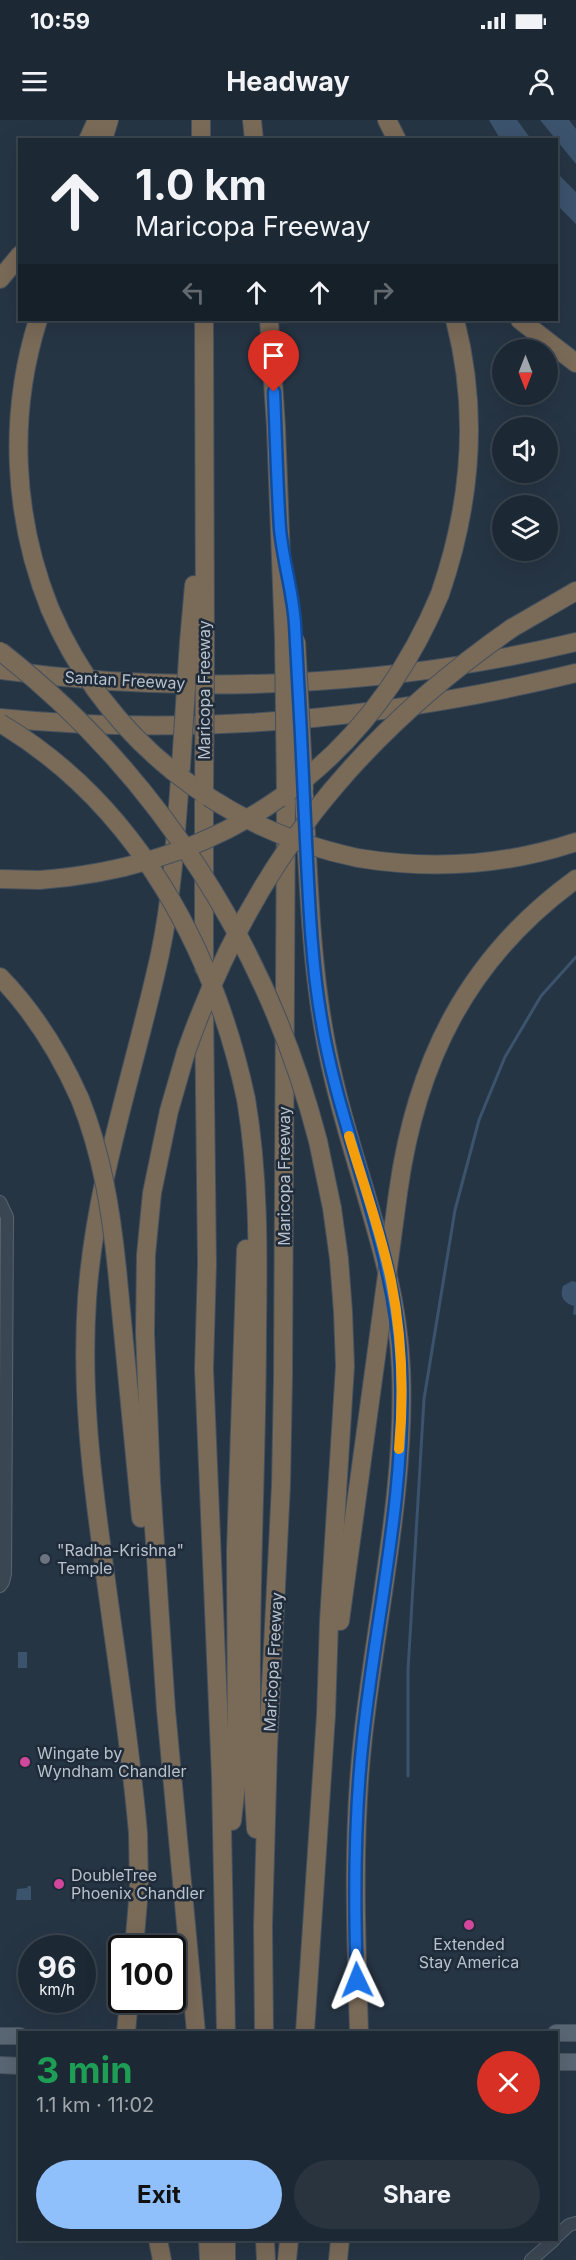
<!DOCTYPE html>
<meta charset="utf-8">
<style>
:root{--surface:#1c2833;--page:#29343f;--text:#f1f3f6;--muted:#a0a6ac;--line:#3a444e;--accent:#8fc0fb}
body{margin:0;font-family:Inter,sans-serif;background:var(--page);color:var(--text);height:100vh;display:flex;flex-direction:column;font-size:22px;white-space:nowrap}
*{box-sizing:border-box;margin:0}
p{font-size:20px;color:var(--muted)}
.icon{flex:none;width:33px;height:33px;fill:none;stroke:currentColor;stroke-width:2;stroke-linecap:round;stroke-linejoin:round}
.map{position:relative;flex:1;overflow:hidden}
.sheet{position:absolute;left:18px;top:1911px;width:540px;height:210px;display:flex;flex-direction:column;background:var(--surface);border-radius:0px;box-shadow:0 6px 24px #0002,0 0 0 2px var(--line)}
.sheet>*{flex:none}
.top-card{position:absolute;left:18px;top:18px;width:540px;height:183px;border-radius:0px;box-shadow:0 6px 24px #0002,0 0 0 2px var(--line);background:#1c2833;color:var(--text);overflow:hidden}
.needle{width:39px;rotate:180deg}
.tools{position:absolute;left:492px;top:219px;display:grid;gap:12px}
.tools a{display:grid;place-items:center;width:66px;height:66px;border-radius:50%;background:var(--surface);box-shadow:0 6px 24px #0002,0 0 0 2px var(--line);font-size:30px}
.speed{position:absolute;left:18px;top:1815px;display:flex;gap:12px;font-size:30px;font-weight:700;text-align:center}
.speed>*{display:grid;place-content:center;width:78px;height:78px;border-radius:50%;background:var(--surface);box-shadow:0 6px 24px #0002,0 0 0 2px var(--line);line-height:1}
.speed small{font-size:15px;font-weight:400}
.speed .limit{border:3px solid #111;border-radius:9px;background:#fff;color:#111}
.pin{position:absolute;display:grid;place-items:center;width:51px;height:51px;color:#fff;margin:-62px -26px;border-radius:50% 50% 50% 0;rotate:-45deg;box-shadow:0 0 6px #0007}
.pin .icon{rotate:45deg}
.me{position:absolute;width:66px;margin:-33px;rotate:358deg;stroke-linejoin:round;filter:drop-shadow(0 0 4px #0008)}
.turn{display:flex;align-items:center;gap:21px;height:126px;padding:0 18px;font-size:27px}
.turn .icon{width:78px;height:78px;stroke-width:2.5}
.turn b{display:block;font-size:42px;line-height:51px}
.lanes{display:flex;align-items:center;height:57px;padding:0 18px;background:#0003;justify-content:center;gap:30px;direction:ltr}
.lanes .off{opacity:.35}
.round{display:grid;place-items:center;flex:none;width:63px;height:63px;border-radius:32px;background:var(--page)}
.head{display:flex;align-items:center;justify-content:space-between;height:102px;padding:0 18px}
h1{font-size:36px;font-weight:700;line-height:45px;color:#1e9e55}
.action{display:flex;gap:12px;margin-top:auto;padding:12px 18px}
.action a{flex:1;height:69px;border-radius:36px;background:var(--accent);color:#111;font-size:24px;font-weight:700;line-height:69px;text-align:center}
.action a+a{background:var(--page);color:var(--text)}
.status{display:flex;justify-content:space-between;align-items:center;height:42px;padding:0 30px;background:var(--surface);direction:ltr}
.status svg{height:16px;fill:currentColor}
header{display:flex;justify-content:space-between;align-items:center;height:78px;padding:0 18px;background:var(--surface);font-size:27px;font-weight:700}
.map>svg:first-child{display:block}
.water{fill:#3c536d}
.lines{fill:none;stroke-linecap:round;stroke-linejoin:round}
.stream{stroke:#3c536d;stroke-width:3}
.minor-casing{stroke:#596471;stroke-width:14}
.major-casing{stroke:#475260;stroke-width:18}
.highway-casing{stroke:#45515e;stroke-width:20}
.minor{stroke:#3b4653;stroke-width:12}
.major{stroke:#596673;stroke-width:16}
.highway{stroke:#7a6a58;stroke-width:18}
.highway-bridge-casing{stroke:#45515e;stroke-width:20;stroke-linecap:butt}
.highway-bridge{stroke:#7a6a58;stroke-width:18}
.route-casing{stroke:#114b97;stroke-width:15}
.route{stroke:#1a73e8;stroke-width:10}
.slow{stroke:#f59e0b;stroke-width:10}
.worship-dot{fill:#6b7280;stroke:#1f2b39;stroke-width:2}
.hotel-dot{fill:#d1479c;stroke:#1f2b39;stroke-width:2}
.labels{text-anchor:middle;stroke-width:5;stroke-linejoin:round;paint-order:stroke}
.street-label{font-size:16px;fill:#b8c1cd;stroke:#1f2b39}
.poi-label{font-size:16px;fill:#b8c1cd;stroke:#1f2b39;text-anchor:start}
</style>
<div class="status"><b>10:59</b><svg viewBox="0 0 49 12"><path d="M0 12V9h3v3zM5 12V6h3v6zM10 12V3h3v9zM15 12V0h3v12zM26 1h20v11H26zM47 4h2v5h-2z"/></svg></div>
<header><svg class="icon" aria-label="menu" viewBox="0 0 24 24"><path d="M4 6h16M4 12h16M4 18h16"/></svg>Headway<svg class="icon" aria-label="person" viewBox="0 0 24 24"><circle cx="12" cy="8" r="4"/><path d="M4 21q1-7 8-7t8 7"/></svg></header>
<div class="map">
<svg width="576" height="2140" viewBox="0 0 576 2140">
<rect width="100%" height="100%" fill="#263544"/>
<g class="water">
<polygon points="489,0 517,0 531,19 500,19"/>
<polygon points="540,0 569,0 576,9 576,44"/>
<polygon points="557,53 576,72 576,104 557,85"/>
<path d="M 572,1161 L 576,1162 L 576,1195 L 573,1194 L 574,1186 C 564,1183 559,1177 563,1166 Z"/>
<rect x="18" y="1532" width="9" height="16"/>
<polygon points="28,1766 31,1766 31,1780 16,1780 17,1769 27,1768"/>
</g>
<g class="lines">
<polyline class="stream" points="408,1656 408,1550 424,1279 455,1090 479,1000 505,937 541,876 576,837"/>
<defs>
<g id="minor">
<polyline points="0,1082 7,1097 5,1454 3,1462 0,1466"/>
<polyline points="556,2117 569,2105 576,2103"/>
<polyline points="531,2140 554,2120"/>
</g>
<g id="major">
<polyline points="556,1913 576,1913"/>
<polyline points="0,1916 20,1916"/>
<polyline points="556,1942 576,1942"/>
<polyline points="0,1945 20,1946"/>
</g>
<g id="highway">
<polyline points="201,0 201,20"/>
<polyline points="252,0 254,20"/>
<polyline points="387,0 397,20"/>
<polyline points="88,20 97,0"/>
<polyline points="103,20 109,0"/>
<polyline points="0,159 20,135"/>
<path d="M 38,200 C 8,295 13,397 50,489"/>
<polyline points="204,200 205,523"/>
<polyline points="269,200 276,307 284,518"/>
<polyline points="520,200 576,243"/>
<path d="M 440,474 C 471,384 479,292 455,200"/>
<polyline points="512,508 576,471"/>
<polyline points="189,522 194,465"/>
<path d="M 0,550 C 190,576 390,567 576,522"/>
<path d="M 0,598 C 193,617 388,599 576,553"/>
<path d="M 304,675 C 309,769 311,864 333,956 C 355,1054 397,1147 401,1249 C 406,1369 376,1497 363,1617 C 352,1716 356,1814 359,1912"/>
<path d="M 358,738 C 432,750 504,746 576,722"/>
<polyline points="0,759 39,760"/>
<polyline points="204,848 204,676"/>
<path d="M 0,857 C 34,892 60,934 80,979"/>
<polyline points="204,888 207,1144 204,1249 221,1657 226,1912"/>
<polyline points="186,932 169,991 152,1073 146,1135 145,1213 151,1362 166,1590 196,1912"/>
<path d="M 246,979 C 259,1056 258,1132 257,1210 C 257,1376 244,1543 256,1709"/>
<path d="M 398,1073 C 416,942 467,838 576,759"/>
<polyline points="117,1149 141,1398"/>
<polyline points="340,1501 376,1237"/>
<polyline points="232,1701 237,1657 236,1431 246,1129"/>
<path d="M 134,1828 L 139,1769 L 138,1713 C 130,1621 115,1530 103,1438 C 91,1352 81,1267 87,1179 C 95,1061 135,949 160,834 C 173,772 176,709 181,646"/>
<polyline points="126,1912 129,1880"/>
<polyline points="264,1912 263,1806 268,1628 281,1365 283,1258 286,677"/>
<polyline points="305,1912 326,1595 329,1501 345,1246 343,1192 339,1139 332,1088 318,1021"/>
<polyline points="158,2120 162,2140"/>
<polyline points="208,2120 209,2140"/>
<polyline points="265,2120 266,2140"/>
<polyline points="226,2140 226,2120"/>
<polyline points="287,2140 289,2120"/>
<polyline points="338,2140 340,2120"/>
</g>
</defs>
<use href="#minor" class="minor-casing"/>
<use href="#major" class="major-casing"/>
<use href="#highway" class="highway-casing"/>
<use href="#minor" class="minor"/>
<use href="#major" class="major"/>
<use href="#highway" class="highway"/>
<defs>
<g id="highway-bridge">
<path d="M 50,489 C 106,619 220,709 358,738"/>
<polyline points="284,518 286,677"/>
<polyline points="296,521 304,670"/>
<path d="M 0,531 C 158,654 268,828 318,1021"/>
<path d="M 0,603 C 136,684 214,829 246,979"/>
<polyline points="181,646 189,522"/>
<polyline points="204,676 205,523"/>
<path d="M 39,760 C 225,746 368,646 440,474"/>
<path d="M 186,932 C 250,749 353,619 512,508"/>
<path d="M 80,979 C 102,1034 111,1090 117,1149"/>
<polyline points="376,1237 398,1073"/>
</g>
</defs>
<use href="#highway-bridge" class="highway-bridge-casing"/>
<use href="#highway-bridge" class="highway-bridge"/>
</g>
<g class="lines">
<defs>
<path id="route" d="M 274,272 C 276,317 277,363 280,409 C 283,441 293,472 295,504 C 299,576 303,649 306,721 C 309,780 311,839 321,898 C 340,1017 397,1128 401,1250 C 406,1374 376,1496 363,1618 C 354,1699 354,1779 357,1860"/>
</defs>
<use href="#route" class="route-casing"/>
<use href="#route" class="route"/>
<path class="slow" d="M 349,1016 C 363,1063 381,1112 391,1161 C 402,1216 404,1273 399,1329"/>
</g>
<circle class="worship-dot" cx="45" cy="1439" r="6"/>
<g class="hotel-dot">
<circle cx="25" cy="1642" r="6"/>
<circle cx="59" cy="1764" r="6"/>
<circle cx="469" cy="1805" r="6"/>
</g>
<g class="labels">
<g class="street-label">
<text transform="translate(125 560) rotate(3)" y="6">Santan Freeway</text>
<text transform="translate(204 570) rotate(-90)" y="6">Maricopa Freeway</text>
<text transform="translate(284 1056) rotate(-90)" y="6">Maricopa Freeway</text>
<text transform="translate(273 1542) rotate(-87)" y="6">Maricopa Freeway</text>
</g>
<g class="poi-label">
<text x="57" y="1436">"Radha-Krishna"<tspan x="57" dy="18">Temple</tspan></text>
<text x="37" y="1639">Wingate by<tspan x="37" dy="18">Wyndham Chandler</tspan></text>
<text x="71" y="1761">DoubleTree<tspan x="71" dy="18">Phoenix Chandler</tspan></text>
<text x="469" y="1830" text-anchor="middle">Extended<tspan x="469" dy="18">Stay America</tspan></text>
</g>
</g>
</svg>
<div class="tools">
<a><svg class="needle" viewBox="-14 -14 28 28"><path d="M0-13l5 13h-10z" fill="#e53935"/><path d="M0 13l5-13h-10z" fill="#a0a6ac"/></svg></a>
<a><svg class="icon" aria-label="sound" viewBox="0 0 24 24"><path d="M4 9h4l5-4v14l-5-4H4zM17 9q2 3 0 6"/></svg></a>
<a><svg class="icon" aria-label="layers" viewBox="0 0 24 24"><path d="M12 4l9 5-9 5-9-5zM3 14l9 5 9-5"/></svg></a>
</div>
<div class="speed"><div>96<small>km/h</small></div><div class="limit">100</div></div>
<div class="pin" style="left:274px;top:272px;background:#d93025"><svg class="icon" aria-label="arrive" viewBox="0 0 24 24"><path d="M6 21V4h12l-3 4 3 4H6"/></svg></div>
<svg class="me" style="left:357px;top:1860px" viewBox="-20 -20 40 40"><path d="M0-17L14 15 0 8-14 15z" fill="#1a73e8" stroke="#fff" stroke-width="4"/></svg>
<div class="top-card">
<div class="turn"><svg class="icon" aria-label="ahead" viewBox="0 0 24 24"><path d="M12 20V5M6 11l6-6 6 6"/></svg><div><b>1.0 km</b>Maricopa Freeway</div></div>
<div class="lanes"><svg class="icon off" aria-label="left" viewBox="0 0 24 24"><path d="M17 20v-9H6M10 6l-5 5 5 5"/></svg><svg class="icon" aria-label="ahead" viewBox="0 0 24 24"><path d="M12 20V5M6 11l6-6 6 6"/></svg><svg class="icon" aria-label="ahead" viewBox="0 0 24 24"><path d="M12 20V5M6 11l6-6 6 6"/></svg><svg class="icon off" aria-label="right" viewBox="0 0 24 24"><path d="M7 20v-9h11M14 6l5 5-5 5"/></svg></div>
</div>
<section class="sheet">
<div class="head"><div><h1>3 min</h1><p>1.1 km · 11:02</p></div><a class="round" style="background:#d93025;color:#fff"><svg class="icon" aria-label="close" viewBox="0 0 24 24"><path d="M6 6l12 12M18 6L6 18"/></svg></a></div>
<div class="action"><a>Exit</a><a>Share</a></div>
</section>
</div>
